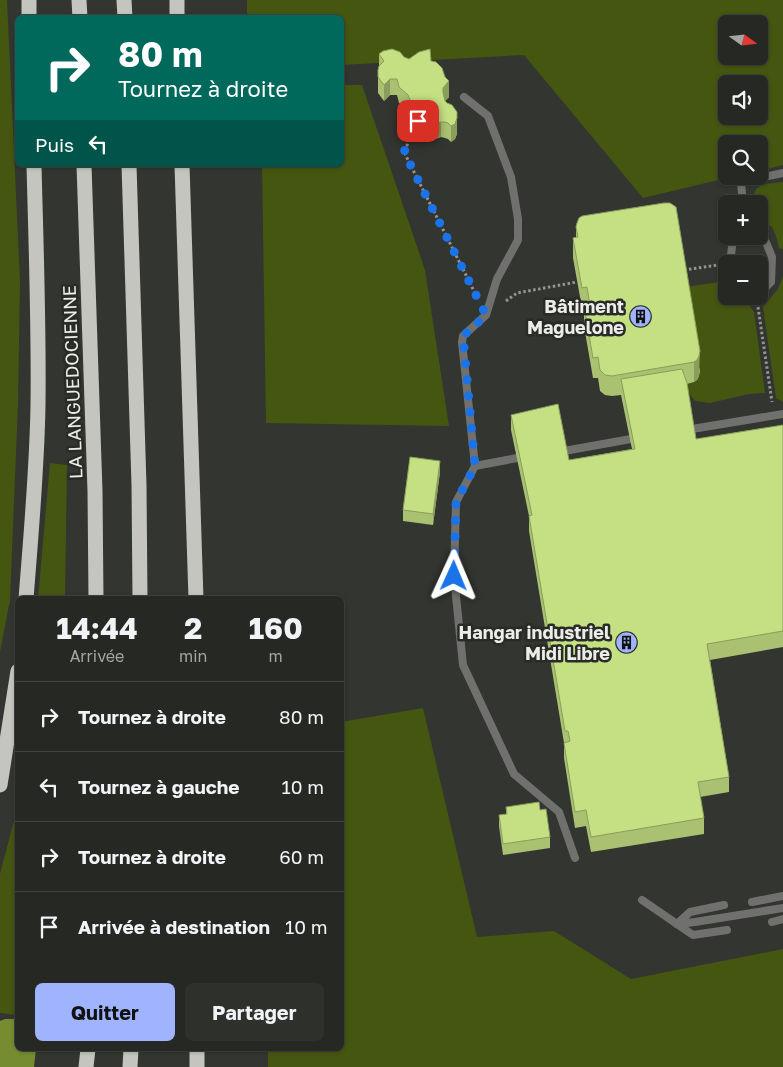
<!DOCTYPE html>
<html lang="fr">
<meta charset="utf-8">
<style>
:root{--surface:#262824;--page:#2e302c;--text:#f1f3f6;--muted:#a4a6a6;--line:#424441;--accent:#a0b3fd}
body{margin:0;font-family:"Golos Text",sans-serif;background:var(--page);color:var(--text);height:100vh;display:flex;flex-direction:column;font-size:19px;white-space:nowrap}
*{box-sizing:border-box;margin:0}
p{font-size:16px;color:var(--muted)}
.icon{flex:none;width:28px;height:28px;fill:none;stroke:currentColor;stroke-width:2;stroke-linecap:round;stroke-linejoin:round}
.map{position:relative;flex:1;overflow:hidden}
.drawer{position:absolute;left:15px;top:596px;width:329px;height:455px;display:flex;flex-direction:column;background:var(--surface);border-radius:8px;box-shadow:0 1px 4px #0004,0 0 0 1px var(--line)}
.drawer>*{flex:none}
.hud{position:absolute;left:15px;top:15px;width:329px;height:152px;border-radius:8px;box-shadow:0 1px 4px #0004,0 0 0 1px var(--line);background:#00695c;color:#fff;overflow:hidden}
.needle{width:32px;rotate:105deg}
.fabs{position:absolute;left:718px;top:15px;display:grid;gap:10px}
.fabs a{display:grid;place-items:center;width:50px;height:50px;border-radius:8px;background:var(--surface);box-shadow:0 1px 4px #0004,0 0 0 1px var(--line);font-size:25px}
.pin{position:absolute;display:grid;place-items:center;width:42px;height:42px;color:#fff;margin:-21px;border-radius:10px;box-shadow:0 2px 8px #0006}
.me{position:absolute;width:55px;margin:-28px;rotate:1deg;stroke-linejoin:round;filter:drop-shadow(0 0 4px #0008)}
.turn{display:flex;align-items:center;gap:18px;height:105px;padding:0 20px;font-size:22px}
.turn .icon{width:65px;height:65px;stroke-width:2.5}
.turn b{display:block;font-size:35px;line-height:42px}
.then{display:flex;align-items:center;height:48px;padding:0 20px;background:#0003;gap:10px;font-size:19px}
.eta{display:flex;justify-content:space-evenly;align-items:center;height:85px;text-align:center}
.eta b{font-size:30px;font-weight:700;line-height:35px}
.button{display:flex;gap:10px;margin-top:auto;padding:10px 20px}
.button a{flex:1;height:58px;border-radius:8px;background:var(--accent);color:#111;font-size:20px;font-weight:700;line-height:58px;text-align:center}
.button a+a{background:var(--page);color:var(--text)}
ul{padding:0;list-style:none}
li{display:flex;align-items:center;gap:15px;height:70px;padding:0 20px;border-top:1px solid var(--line)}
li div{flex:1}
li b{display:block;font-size:19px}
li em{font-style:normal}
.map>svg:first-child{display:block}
.green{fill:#455610;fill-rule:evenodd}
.water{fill:#758d30}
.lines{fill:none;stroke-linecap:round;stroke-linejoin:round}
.path{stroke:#949591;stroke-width:3;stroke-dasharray:2.5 2.5;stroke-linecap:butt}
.service{stroke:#70716f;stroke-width:8}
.motorway{stroke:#c3c5be;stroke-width:15}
.wall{fill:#a9c171}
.shaded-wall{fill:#899d5c}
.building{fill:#c4e083;stroke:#899d5c}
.route{stroke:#1a73e8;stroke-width:9;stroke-dasharray:0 16.2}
.labels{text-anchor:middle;stroke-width:5;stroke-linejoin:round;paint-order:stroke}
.poi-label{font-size:18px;font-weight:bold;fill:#ecedea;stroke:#292b26;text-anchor:end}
.street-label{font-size:18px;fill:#ecedea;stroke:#292b26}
</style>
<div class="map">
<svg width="783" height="1067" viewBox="0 0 783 1067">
<rect width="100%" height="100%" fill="#333530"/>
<g class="green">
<polygon points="0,0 7,0 20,281 18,404 10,600 0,652"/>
<path d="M 247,0 L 783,0 L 783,165 L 759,171 L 759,144 L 726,144 L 726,176 L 735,176 L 643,198 L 524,55 L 341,65 L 341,18 L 247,17 ZM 726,24 L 759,24 L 759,56 L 726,56 ZM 726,84 L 759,84 L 759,116 L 726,116 Z"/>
<polygon points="341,85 362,85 425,270 449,426 266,423 262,165 341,165"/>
<path d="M 783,182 L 783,249 L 779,248 L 776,236 L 772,227 L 759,218 L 759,204 L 754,204 C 751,182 767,184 783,182 Z"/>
<polygon points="783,276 783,402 776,398 763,307 778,289"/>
<polygon points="726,281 726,296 733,296 750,306 754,312 765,393 749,394 710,403 695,401 689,393 686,384 694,382 697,380 686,287"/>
<polygon points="50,463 67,465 65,599 38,599"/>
<polygon points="423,708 477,937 554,931 631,979 783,949 783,1067 268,1067 268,1049 341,1049 341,722"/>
<polygon points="17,809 17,1015 0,1013 0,874"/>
</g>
<polygon class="water" points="5,1019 17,1019 18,1049 36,1049 34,1067 0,1067 0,1021"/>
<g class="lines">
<g class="path">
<polyline points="418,121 404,152 477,297"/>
<polyline points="684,270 718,265"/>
<polyline points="506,301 517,293 577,282"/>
<polyline points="758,307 772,402"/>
</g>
<g class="service">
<polyline points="464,97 488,116 511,177 518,219 518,240 497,279 486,315 463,336 462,342 475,466"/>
<polyline points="743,204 741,182 783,173"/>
<polyline points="759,234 763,235 772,257 771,282 759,294"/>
<polyline points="730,264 733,238 737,236"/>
<polyline points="692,429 783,414"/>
<polyline points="564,451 631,439"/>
<polyline points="517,458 475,466 456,502 454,576 463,665 514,774 559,812 575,858"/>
<polyline points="642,900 693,935 727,930"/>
<polyline points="752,902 783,896"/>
<polyline points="772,922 783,919"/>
<polyline points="677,924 695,922 783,908"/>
<polyline points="677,924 690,912 724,905"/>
</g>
<g class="motorway">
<polyline points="29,0 29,18"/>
<polyline points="79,0 80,18"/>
<polyline points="124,0 125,18"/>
<polyline points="177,0 177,18"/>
<polyline points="84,165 95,491 96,599"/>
<polyline points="129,165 139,485 140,599"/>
<polyline points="182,165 196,599"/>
<path d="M 26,599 C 31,534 37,470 38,405 C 39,325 36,245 34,165"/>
<polyline points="0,785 18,671"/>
<polyline points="86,1067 88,1049"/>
<polyline points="130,1067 131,1049"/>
<polyline points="197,1067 197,1049"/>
</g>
</g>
<g class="wall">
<polygon points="379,54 404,57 409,59 431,61 449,97 445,101 457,134 455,139 451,142 448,139 445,138 441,137 432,140 424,138 419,133 419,120 411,118 408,110 399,103 397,95 390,95 384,101 378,93 378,70 379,67"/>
<polygon points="664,203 700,371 699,376 697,380 694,382 687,384 696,439 783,425 783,647 710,660 729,777 729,792 700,797 704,818 704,834 591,852 586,826 575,828 564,758 564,743 529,531 529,516 511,430 511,415 569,460 632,449 621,395 612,396 605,395 600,391 598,378 593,378 584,326 584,308 582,308 573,258 573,238 576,237 576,227"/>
<polygon points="440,472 433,525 403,521 403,510"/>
<polygon points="506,807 540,810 550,837 550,848 503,855 499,826 499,815 506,815"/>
</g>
<g class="shaded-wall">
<polygon points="390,79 390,95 384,101 384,85"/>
<polygon points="449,81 449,97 443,103 443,88"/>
<polygon points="457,112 457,134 455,139 451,142 451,126"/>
<polygon points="441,122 441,137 432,140 432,125"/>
<polygon points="700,351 699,376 697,380 694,382 694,362"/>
<polygon points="440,461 440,472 433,525 433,514"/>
</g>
<g class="building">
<polygon points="392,49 400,52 404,57 409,59 419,52 430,49 431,61 436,62 442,68 445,77 449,81 443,88 443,93 445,101 447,103 452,105 457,112 457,118 455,124 451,126 448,123 445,122 441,122 432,125 424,123 419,118 422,112 422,104 418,105 411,102 408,95 399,87 397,79 390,79 384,85 378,77 378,70 379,66 384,61 379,54 383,51"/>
<polygon points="664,203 670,203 676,207 700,351 699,356 697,360 694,362 612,376 605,375 600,370 598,357 593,358 584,306 590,305 587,287 582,288 573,238 578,237 576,227 577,223 579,218 582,216"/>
<polygon points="682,369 687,383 696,439 783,425 783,631 707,644 729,777 698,782 704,818 591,837 586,810 575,812 564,743 570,741 568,731 565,731 529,516 532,515 511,415 558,404 569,460 635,449 621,379"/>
<polygon points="410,457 440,461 433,514 403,510"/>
<polygon points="539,802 540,810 546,809 550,837 503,844 499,815 507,814 506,807"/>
</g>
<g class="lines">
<polyline class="route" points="418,121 404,152 486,315 463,336 475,466 456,502 454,576"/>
</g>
<defs>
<symbol id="building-disc" viewBox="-11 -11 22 22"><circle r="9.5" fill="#a0b3fd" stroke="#292b26"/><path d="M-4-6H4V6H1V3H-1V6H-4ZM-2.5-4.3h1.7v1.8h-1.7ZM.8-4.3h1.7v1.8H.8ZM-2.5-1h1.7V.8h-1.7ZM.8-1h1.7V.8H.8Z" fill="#111"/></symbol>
</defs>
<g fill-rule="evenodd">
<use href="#building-disc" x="628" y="304" width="25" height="25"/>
<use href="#building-disc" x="614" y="630" width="25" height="25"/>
</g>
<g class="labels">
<g class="poi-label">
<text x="624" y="313">Bâtiment<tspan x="624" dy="21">Maguelone</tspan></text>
<text x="610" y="639">Hangar industriel<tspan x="610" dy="21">Midi Libre</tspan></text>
</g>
<g class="street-label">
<text transform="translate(73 382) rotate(-92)" y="6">LA LANGUEDOCIENNE</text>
</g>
</g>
</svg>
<div class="fabs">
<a><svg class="needle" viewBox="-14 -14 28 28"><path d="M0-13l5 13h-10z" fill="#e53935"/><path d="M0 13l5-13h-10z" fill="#a4a6a6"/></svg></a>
<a><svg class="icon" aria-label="sound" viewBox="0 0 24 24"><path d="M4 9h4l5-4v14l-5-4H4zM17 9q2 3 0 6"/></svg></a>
<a><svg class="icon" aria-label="search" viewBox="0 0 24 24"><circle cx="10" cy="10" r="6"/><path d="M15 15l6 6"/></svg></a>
<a>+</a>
<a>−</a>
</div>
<div class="pin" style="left:418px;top:121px;background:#d93025"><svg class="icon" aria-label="arrive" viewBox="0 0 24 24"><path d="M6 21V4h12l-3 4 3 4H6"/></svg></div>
<svg class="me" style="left:454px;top:576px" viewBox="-20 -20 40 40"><path d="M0-17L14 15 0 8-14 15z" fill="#1a73e8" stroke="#fff" stroke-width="4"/></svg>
<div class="hud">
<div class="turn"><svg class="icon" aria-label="right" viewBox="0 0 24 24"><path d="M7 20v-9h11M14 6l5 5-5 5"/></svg><div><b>80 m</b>Tournez à droite</div></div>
<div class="then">Puis<svg class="icon" aria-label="left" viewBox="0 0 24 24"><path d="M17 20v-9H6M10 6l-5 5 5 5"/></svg></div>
</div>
<section class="drawer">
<div class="eta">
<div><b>14:44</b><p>Arrivée</p></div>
<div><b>2</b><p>min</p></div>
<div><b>160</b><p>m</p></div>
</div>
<ul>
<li><svg class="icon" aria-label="right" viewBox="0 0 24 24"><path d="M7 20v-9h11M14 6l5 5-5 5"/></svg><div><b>Tournez à droite</b></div><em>80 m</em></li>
<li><svg class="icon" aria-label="left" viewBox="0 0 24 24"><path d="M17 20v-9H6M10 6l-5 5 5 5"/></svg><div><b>Tournez à gauche</b></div><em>10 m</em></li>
<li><svg class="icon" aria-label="right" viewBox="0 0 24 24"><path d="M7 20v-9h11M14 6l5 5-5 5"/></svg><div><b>Tournez à droite</b></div><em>60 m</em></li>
<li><svg class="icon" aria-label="arrive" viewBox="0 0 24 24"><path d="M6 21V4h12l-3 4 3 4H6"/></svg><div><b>Arrivée à destination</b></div><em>10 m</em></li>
</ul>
<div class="button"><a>Quitter</a><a>Partager</a></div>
</section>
</div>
